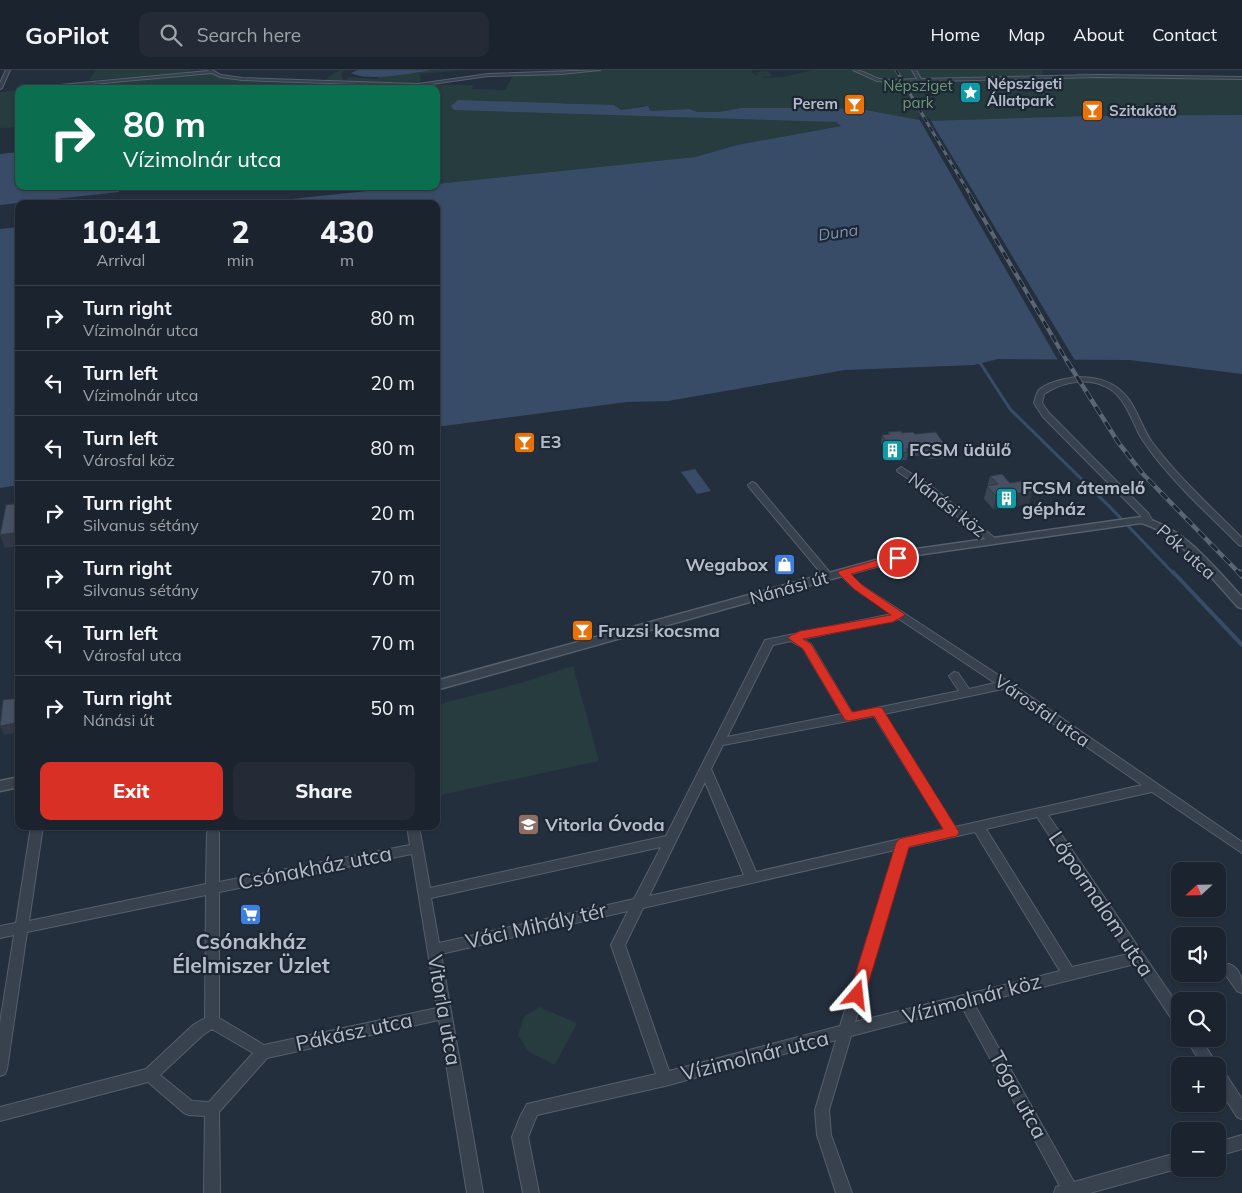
<!DOCTYPE html>
<meta charset="utf-8">
<style>
:root{--surface:#1b232e;--page:#242b36;--text:#f1f3f6;--muted:#a0a4aa;--line:#39404a;--accent:#d93025}
body{margin:0;font-family:Mulish,sans-serif;background:var(--page);color:var(--text);height:100vh;display:flex;flex-direction:column;font-size:19px;white-space:nowrap}
*{box-sizing:border-box;margin:0}
p{font-size:16px;color:var(--muted)}
.icon{flex:none;width:28px;height:28px;fill:none;stroke:currentColor;stroke-width:2;stroke-linecap:round;stroke-linejoin:round}
.map{position:relative;flex:1;overflow:hidden}
.panel{position:absolute;left:15px;top:130px;width:425px;height:630px;display:flex;flex-direction:column;background:var(--surface);border-radius:10px;box-shadow:0 1px 4px #0004,0 0 0 1px var(--line)}
.panel>*{flex:none}
.banner{position:absolute;left:15px;top:15px;width:425px;height:105px;border-radius:10px;box-shadow:0 1px 4px #0004,0 0 0 1px var(--line);background:#0b6e4f;color:#fff;overflow:hidden}
.needle{width:32px;rotate:248deg}
.fabs{position:absolute;left:1171px;top:792px;display:grid;gap:10px}
.fabs a{display:grid;place-items:center;width:55px;height:55px;border-radius:10px;background:var(--surface);box-shadow:0 1px 4px #0004,0 0 0 1px var(--line);font-size:25px}
.pin{position:absolute;display:grid;place-items:center;width:42px;height:42px;color:#fff;margin:-21px;border:2px solid #fff;border-radius:50%;box-shadow:0 1px 5px #0007}
.me{position:absolute;width:55px;margin:-28px;rotate:17deg;stroke-linejoin:round;filter:drop-shadow(0 0 4px #0008)}
.turn{display:flex;align-items:center;gap:18px;height:105px;padding:0 25px;font-size:22px}
.turn .icon{width:65px;height:65px;stroke-width:2.5}
.turn b{display:block;font-size:35px;line-height:42px}
.eta{display:flex;justify-content:space-evenly;align-items:center;height:85px;text-align:center}
.eta b{font-size:30px;font-weight:800;line-height:35px}
.button{display:flex;gap:10px;margin-top:auto;padding:10px 25px}
.button a{flex:1;height:58px;border-radius:10px;background:var(--accent);color:#fff;font-size:20px;font-weight:800;line-height:58px;text-align:center}
.button a+a{background:var(--page);color:var(--text)}
ul{padding:0;list-style:none}
li{display:flex;align-items:center;gap:15px;height:65px;padding:0 25px;border-top:1px solid var(--line)}
li div{flex:1}
li b{display:block;font-size:19px}
li em{font-style:normal}
header{display:flex;align-items:center;gap:30px;box-sizing:border-box;height:70px;padding:0 25px;background:var(--surface);border-bottom:1px solid var(--line)}
header strong{font-size:24px}
nav{display:flex;gap:28px;margin-inline-start:auto;font-size:18px}
.search{width:350px;height:45px;background:var(--page);display:flex;align-items:center;gap:12px;box-sizing:border-box;padding:0 18px;border-radius:10px;color:var(--muted);font-size:19px}
.map>svg:first-child{display:block}
.green{fill:#263c3f}
.water{fill:#394c67}
.pier{fill:#242f3e}
.lines{fill:none;stroke-linecap:round;stroke-linejoin:round}
.stream-far2{stroke:#394c67;stroke-width:2.5}
.stream-far1{stroke:#394c67;stroke-width:3}
.stream{stroke:#394c67;stroke-width:4}
.minor-casing{stroke:#565f6c;stroke-width:2}
.tertiary-casing{stroke:#565f6c;stroke-width:3}
.minor{fill:#38414e;fill-rule:evenodd}
.tertiary{fill:#38414e;fill-rule:evenodd}
.rail-far3-casing{stroke:#5a6575;stroke-width:3}
.rail-far2-casing{stroke:#5a6575;stroke-width:4}
.rail-far1-casing{stroke:#5a6575;stroke-width:4.5}
.rail-casing{stroke:#5a6575;stroke-width:5.5}
.rail-far3{stroke:#1d2633;stroke-width:2;stroke-dasharray:5.5;stroke-linecap:butt}
.rail-far2{stroke:#1d2633;stroke-width:2.5;stroke-dasharray:8;stroke-linecap:butt}
.rail-far1{stroke:#1d2633;stroke-width:3;stroke-dasharray:9;stroke-linecap:butt}
.rail{stroke:#1d2633;stroke-width:4;stroke-dasharray:12;stroke-linecap:butt}
.wall{fill:#3b4654}
.shaded-wall{fill:#303945}
.building{fill:#455162;stroke:#303945}
.route{fill:#d93025;stroke:#8d1f18}
.labels{text-anchor:middle;stroke-width:4.5;stroke-linejoin:round;paint-order:stroke}
.far-poi-label{font-size:15px;font-weight:bold;fill:#b4bcc9;stroke:#1d2633;text-anchor:start}
.far-park-label{font-size:15px;fill:#6b9a76;stroke:#1d2633}
.far-water-label{font-size:16px;font-style:italic;fill:#7c92b1;stroke:#1d2633}
.poi-label{font-size:18px;font-weight:bold;fill:#b4bcc9;stroke:#1d2633;text-anchor:start}
.street-label{font-size:18px;fill:#b4bcc9;stroke:#1d2633}
.near-street-label{font-size:21px;fill:#b4bcc9;stroke:#1d2633}
.near-poi-label{font-size:21px;font-weight:bold;fill:#b4bcc9;stroke:#1d2633}
</style>
<header>
<strong>GoPilot</strong>
<div class="search"><svg class="icon" aria-label="search" viewBox="0 0 24 24"><circle cx="10" cy="10" r="6"/><path d="M15 15l6 6"/></svg>Search here</div>
<nav><a>Home</a><a>Map</a><a>About</a><a>Contact</a></nav>
</header>
<div class="map">
<svg width="1242" height="1123" viewBox="0 0 1242 1123">
<rect width="100%" height="100%" fill="#242f3e"/>
<g class="green">
<polygon points="96,0 190,0 190,3 89,10"/>
<polygon points="341,0 344,0 341,4 343,9 341,12 344,12 349,7 377,9 378,6 432,0 465,0 420,4 421,15 473,15 472,19 505,20 514,4 561,3 598,0 752,0 752,3 759,6 756,2 767,1 773,6 762,7 764,8 783,7 813,0 1043,0 1042,6 1077,6 1076,3 1242,6 1242,45 925,51 866,40 833,38 741,38 719,42 698,42 689,39 651,41 650,37 642,36 621,40 570,33 452,33 836,52 841,56 737,75 695,87 436,114 436,19 36,19 211,4 230,9 323,12 334,3"/>
<polygon points="19,20 19,57 0,58 0,22"/>
<polygon points="573,596 599,691 436,726 436,635 521,613"/>
<polygon points="539,937 577,953 555,995 529,982 518,965 524,947"/>
</g>
<g class="water">
<path d="M 358,0 L 432,0 C 413,3 368,12 351,3 Z"/>
<polygon points="458,30 614,35 621,40 648,36 651,41 689,39 698,42 719,42 741,38 833,38 866,40 925,51 1089,46 1242,45 1242,304 1130,290 998,289 974,295 845,300 668,331 627,332 436,357 436,134 245,134 414,116 436,116 436,114 695,87 737,75 841,56 836,52 454,40 451,36"/>
<polygon points="19,82 19,116 120,116 119,122 0,135 0,84"/>
<polygon points="19,157 19,415 0,418 0,159"/>
<polygon points="695,399 711,421 697,424 681,402"/>
</g>
<polygon class="pier" points="918,47 929,48 1076,292 1059,292"/>
<g class="lines">
<polyline class="stream-far2" points="977,289 979,293"/>
<polyline class="stream-far1" points="979,291 1010,339 1111,438 1174,504"/>
<polyline class="stream" points="1173,502 1242,575"/>
<defs>
<g id="minor">
<polygon points="6,0 10,0 2,18 0,19 0,13"/>
<polygon points="207,0 212,0 221,5 242,8 418,14 488,4 600,0 561,4 488,6 418,16 242,10 220,7 212,3 38,19 18,19 208,1"/>
<path d="M 853,0 C 863,0 870,6 880,9 C 891,11 905,9 917,9 L 912,0 L 916,0 L 921,9 L 1098,5 L 1242,7 L 1242,9 L 1098,7 L 894,12 L 877,11 Z"/>
<path d="M 1076,307 C 1092,307 1108,309 1120,320 C 1136,333 1140,355 1152,372 C 1178,407 1211,437 1242,468 L 1242,476 L 1239,475 C 1210,446 1179,418 1154,386 C 1149,379 1143,371 1139,364 C 1131,348 1125,329 1110,319 C 1089,306 1064,311 1044,324 L 1042,333 L 1049,343 L 1148,443 L 1152,450 L 1151,452 L 1145,452 L 1141,446 L 1043,347 L 1034,333 C 1035,330 1036,324 1038,321 C 1046,312 1065,309 1076,307 Z"/>
<polygon points="901,397 931,416 996,469 998,471 996,473 990,473 925,420 898,402 897,400"/>
<polygon points="752,412 755,413 832,505 834,507 832,509 826,509 749,417 748,415"/>
<path d="M 843,500 L 846,501 L 861,515 L 1009,612 L 1242,772 L 1242,783 L 1152,722 L 1048,745 L 1180,938 L 1180,956 L 1175,954 L 1135,894 L 974,934 L 1074,1112 L 1180,1082 L 1180,1098 L 1090,1123 L 1054,1123 L 1056,1117 L 1060,1116 L 962,937 L 851,966 L 829,1040 L 831,1065 L 852,1123 L 836,1123 L 817,1065 L 815,1040 L 836,970 L 665,1016 L 537,1045 L 528,1067 L 539,1123 L 523,1123 L 512,1067 L 520,1047 L 527,1034 L 656,1004 L 611,875 L 628,841 L 441,884 L 483,1123 L 467,1123 L 439,950 L 267,988 L 219,1042 L 220,1123 L 204,1123 L 205,1046 L 189,1045 L 184,1043 L 148,1012 L 0,1051 L 0,1037 L 146,999 L 193,955 L 205,948 L 206,825 L 27,862 L 7,999 L 5,1004 L 0,1006 L 0,953 L 14,865 L 0,868 L 0,856 L 16,853 L 31,756 L 43,756 L 29,851 L 206,814 L 207,763 L 209,760 L 213,758 L 217,760 L 219,763 L 219,812 L 410,775 L 407,756 L 419,756 L 430,818 L 666,766 L 765,570 L 892,544 L 855,519 L 838,503 ZM 899,549 L 995,613 L 969,619 L 958,603 L 954,602 L 949,606 L 959,621 L 852,643 L 811,574 L 803,569 ZM 791,571 L 803,578 L 842,644 L 727,667 L 773,575 ZM 1003,619 L 1142,715 L 955,757 L 884,644 ZM 874,646 L 944,759 L 756,802 L 711,699 L 723,675 ZM 705,712 L 744,805 L 649,826 ZM 1037,747 L 1128,884 L 1072,897 L 986,759 ZM 975,762 L 1060,901 L 855,952 L 908,777 ZM 661,777 L 634,829 L 439,873 L 431,828 ZM 895,780 L 840,956 L 669,1001 L 625,875 L 643,838 ZM 412,784 L 437,938 L 264,975 L 219,948 L 219,822 ZM 212,959 L 253,983 L 209,1032 L 192,1031 L 160,1005 L 203,965 Z"/>
<path d="M 1229,894 C 1242,899 1242,911 1242,923 L 1237,921 L 1222,900 L 1224,896 Z"/>
<polygon points="1186,969 1201,969 1218,996 1218,997 1203,996"/>
<polygon points="1218,998 1223,1000 1242,1029 1242,1049 1237,1047 1218,1017"/>
<polygon points="1242,1065 1242,1079 1218,1086 1218,1072"/>
</g>
<g id="tertiary">
<path d="M 1141,447 C 1184,457 1213,496 1242,527 L 1242,538 L 1238,537 C 1213,510 1178,463 1141,453 L 917,485 L 436,620 L 436,611 L 916,479 Z"/>
<polygon points="19,707 19,717 0,721 0,711"/>
</g>
</defs>
<use href="#minor" class="minor-casing"/>
<use href="#tertiary" class="tertiary-casing"/>
<use href="#minor" class="minor"/>
<use href="#tertiary" class="tertiary"/>
<defs>
<polyline id="rail-far3" points="896,0 972,128"/>
<polyline id="rail-far2" points="971,127 1068,293"/>
<polyline id="rail-far1" points="1067,291 1118,372 1142,403 1240,504"/>
<polyline id="rail" points="1239,502 1242,506"/>
</defs>
<use href="#rail-far3" class="rail-far3-casing"/>
<use href="#rail-far2" class="rail-far2-casing"/>
<use href="#rail-far1" class="rail-far1-casing"/>
<use href="#rail" class="rail-casing"/>
<use href="#rail-far3" class="rail-far3"/>
<use href="#rail-far2" class="rail-far2"/>
<use href="#rail-far1" class="rail-far1"/>
<use href="#rail" class="rail"/>
</g>
<g class="wall">
<polygon points="888,362 915,364 948,380 946,388 929,389 926,385 907,387 907,390 892,391 881,373 882,365 888,364"/>
<polygon points="990,406 1032,421 1029,434 993,439 984,429"/>
</g>
<g class="shaded-wall">
<polygon points="1032,421 1029,434 993,439 997,427"/>
<polygon points="19,462 19,476 5,478 0,465"/>
<polygon points="19,634 19,662 4,665 0,656"/>
</g>
<g class="building">
<polygon points="901,361 902,363 913,362 915,364 936,362 948,380 930,381 928,377 906,379 908,382 893,383 882,365 890,364 888,362"/>
<polygon points="1002,404 1010,413 1023,411 1032,421 997,427 987,416 998,414 990,406"/>
<polygon points="19,433 19,462 0,465 6,435"/>
<polygon points="19,628 16,653 0,656 3,630"/>
</g>
<polygon class="route" points="898,484 901,485 903,488 901,490 851,504 862,515 903,543 905,545 893,552 803,569 811,574 852,642 878,637 882,638 959,762 957,766 952,767 909,777 865,925 863,930 857,932 852,930 849,925 896,773 899,769 903,768 943,759 874,646 849,651 845,650 803,579 788,568 790,566 800,561 891,545 854,519 838,503 839,501"/>
<defs>
<symbol id="sight-square" viewBox="-11 -11 22 22"><rect x="-9" y="-9" width="18" height="18" rx="4" fill="#0f9aa8" stroke="#1d2633"/><path d="M0-6L1.8-2.2L6-1.7L2.9 1.2L3.7 5.4L0 3.3L-3.7 5.4L-2.9 1.2L-6-1.7L-1.8-2.2Z" fill="#fff"/></symbol>
<symbol id="bar-square" viewBox="-11 -11 22 22"><rect x="-9" y="-9" width="18" height="18" rx="4" fill="#e8710a" stroke="#1d2633"/><path d="M-6-5H6L.8 .8V4.5H3.5V6h-7V4.5H-.8V.8Z" fill="#fff"/></symbol>
<symbol id="building-square" viewBox="-11 -11 22 22"><rect x="-9" y="-9" width="18" height="18" rx="4" fill="#0f9aa8" stroke="#1d2633"/><path d="M-4-6H4V6H1V3H-1V6H-4ZM-2.5-4.3h1.7v1.8h-1.7ZM.8-4.3h1.7v1.8H.8ZM-2.5-1h1.7V.8h-1.7ZM.8-1h1.7V.8H.8Z" fill="#fff"/></symbol>
<symbol id="shop-square" viewBox="-11 -11 22 22"><rect x="-9" y="-9" width="18" height="18" rx="4" fill="#3f7fe0" stroke="#1d2633"/><path d="M-5-2.5h2.3a2.7 3.5 0 0 1 5.4 0H5L5.5 6h-11ZM-1.5-2.5h3a1.5 2.3 0 0 0-3 0Z" fill="#fff"/></symbol>
<symbol id="school-square" viewBox="-11 -11 22 22"><rect x="-9" y="-9" width="18" height="18" rx="4" fill="#8d6e63" stroke="#1d2633"/><path d="M0-5L7-2L0 1L-7-2ZM-4 1L0 2.5L4 1V4Q0 6-4 4Z" fill="#fff"/></symbol>
<symbol id="supermarket-square" viewBox="-11 -11 22 22"><rect x="-9" y="-9" width="18" height="18" rx="4" fill="#3f7fe0" stroke="#1d2633"/><path d="M-6-5.5h2.5l.6 2H6L4.5 2H-2.5L-4.4-4H-6ZM-1.5 3.2a1.3 1.3 0 1 0 .1 0ZM3 3.2a1.3 1.3 0 1 0 .1 0Z" fill="#fff"/></symbol>
</defs>
<g fill-rule="evenodd">
<use href="#sight-square" x="958" y="10" width="25" height="25"/>
<use href="#bar-square" x="842" y="22" width="25" height="25"/>
<use href="#bar-square" x="1080" y="28" width="25" height="25"/>
<use href="#bar-square" x="512" y="360" width="25" height="25"/>
<use href="#building-square" x="880" y="368" width="25" height="25"/>
<use href="#building-square" x="994" y="416" width="25" height="25"/>
<use href="#shop-square" x="772" y="482" width="25" height="25"/>
<use href="#bar-square" x="570" y="548" width="25" height="25"/>
<use href="#school-square" x="516" y="742" width="25" height="25"/>
<use href="#supermarket-square" x="238" y="832" width="25" height="25"/>
</g>
<g class="labels">
<g class="far-poi-label">
<text x="987" y="19">Népszigeti<tspan x="987" dy="17">Állatpark</tspan></text>
<text x="838" y="39" text-anchor="end">Perem</text>
<text x="1109" y="46">Szitakötő</text>
</g>
<g class="far-park-label">
<text x="918" y="21">Népsziget<tspan x="918" dy="17">park</tspan></text>
</g>
<g class="far-water-label">
<text transform="translate(838 162) rotate(-8)" y="6">Duna</text>
</g>
<g class="poi-label">
<text x="540" y="378">E3</text>
<text x="909" y="386">FCSM üdülő</text>
<text x="1022" y="424">FCSM átemelő<tspan x="1022" dy="21">gépház</tspan></text>
<text x="768" y="501" text-anchor="end">Wegabox</text>
<text x="598" y="567">Fruzsi kocsma</text>
<text x="545" y="761">Vitorla Óvoda</text>
</g>
<g class="street-label">
<text transform="translate(947 435) rotate(38)" y="6">Nánási köz</text>
<text transform="translate(1186 482) rotate(42)" y="6">Pók utca</text>
<text transform="translate(789 518) rotate(-16)" y="6">Nánási út</text>
<text transform="translate(1042 641) rotate(35)" y="6">Városfal utca</text>
</g>
<g class="near-street-label">
<text transform="translate(315 798) rotate(-11)" y="7">Csónakház utca</text>
<text transform="translate(1101 834) rotate(56)" y="7">Lőpormalom utca</text>
<text transform="translate(536 856) rotate(-13)" y="7">Váci Mihály tér</text>
<text transform="translate(972 929) rotate(-15)" y="7">Vízimolnár köz</text>
<text transform="translate(444 940) rotate(80)" y="7">Vitorla utca</text>
<text transform="translate(354 962) rotate(-12)" y="7">Pákász utca</text>
<text transform="translate(755 986) rotate(-14)" y="7">Vízimolnár utca</text>
<text transform="translate(1018 1025) rotate(61)" y="7">Tóga utca</text>
</g>
<g class="near-poi-label">
<text x="251" y="879">Csónakház<tspan x="251" dy="24">Élelmiszer Üzlet</tspan></text>
</g>
</g>
</svg>
<div class="fabs">
<a><svg class="needle" viewBox="-14 -14 28 28"><path d="M0-13l5 13h-10z" fill="#e53935"/><path d="M0 13l5-13h-10z" fill="#a0a4aa"/></svg></a>
<a><svg class="icon" aria-label="sound" viewBox="0 0 24 24"><path d="M4 9h4l5-4v14l-5-4H4zM17 9q2 3 0 6"/></svg></a>
<a><svg class="icon" aria-label="search" viewBox="0 0 24 24"><circle cx="10" cy="10" r="6"/><path d="M15 15l6 6"/></svg></a>
<a>+</a>
<a>−</a>
</div>
<div class="pin" style="left:898px;top:488px;background:#d93025"><svg class="icon" aria-label="arrive" viewBox="0 0 24 24"><path d="M6 21V4h12l-3 4 3 4H6"/></svg></div>
<svg class="me" style="left:857px;top:925px" viewBox="-20 -20 40 40"><path d="M0-17L14 15 0 8-14 15z" fill="#d93025" stroke="#fff" stroke-width="4"/></svg>
<div class="banner">
<div class="turn"><svg class="icon" aria-label="right" viewBox="0 0 24 24"><path d="M7 20v-9h11M14 6l5 5-5 5"/></svg><div><b>80 m</b>Vízimolnár utca</div></div>
</div>
<section class="panel">
<div class="eta">
<div><b>10:41</b><p>Arrival</p></div>
<div><b>2</b><p>min</p></div>
<div><b>430</b><p>m</p></div>
</div>
<ul>
<li><svg class="icon" aria-label="right" viewBox="0 0 24 24"><path d="M7 20v-9h11M14 6l5 5-5 5"/></svg><div><b>Turn right</b><p>Vízimolnár utca</p></div><em>80 m</em></li>
<li><svg class="icon" aria-label="left" viewBox="0 0 24 24"><path d="M17 20v-9H6M10 6l-5 5 5 5"/></svg><div><b>Turn left</b><p>Vízimolnár utca</p></div><em>20 m</em></li>
<li><svg class="icon" aria-label="left" viewBox="0 0 24 24"><path d="M17 20v-9H6M10 6l-5 5 5 5"/></svg><div><b>Turn left</b><p>Városfal köz</p></div><em>80 m</em></li>
<li><svg class="icon" aria-label="right" viewBox="0 0 24 24"><path d="M7 20v-9h11M14 6l5 5-5 5"/></svg><div><b>Turn right</b><p>Silvanus sétány</p></div><em>20 m</em></li>
<li><svg class="icon" aria-label="right" viewBox="0 0 24 24"><path d="M7 20v-9h11M14 6l5 5-5 5"/></svg><div><b>Turn right</b><p>Silvanus sétány</p></div><em>70 m</em></li>
<li><svg class="icon" aria-label="left" viewBox="0 0 24 24"><path d="M17 20v-9H6M10 6l-5 5 5 5"/></svg><div><b>Turn left</b><p>Városfal utca</p></div><em>70 m</em></li>
<li><svg class="icon" aria-label="right" viewBox="0 0 24 24"><path d="M7 20v-9h11M14 6l5 5-5 5"/></svg><div><b>Turn right</b><p>Nánási út</p></div><em>50 m</em></li>
</ul>
<div class="button"><a>Exit</a><a>Share</a></div>
</section>
</div>
